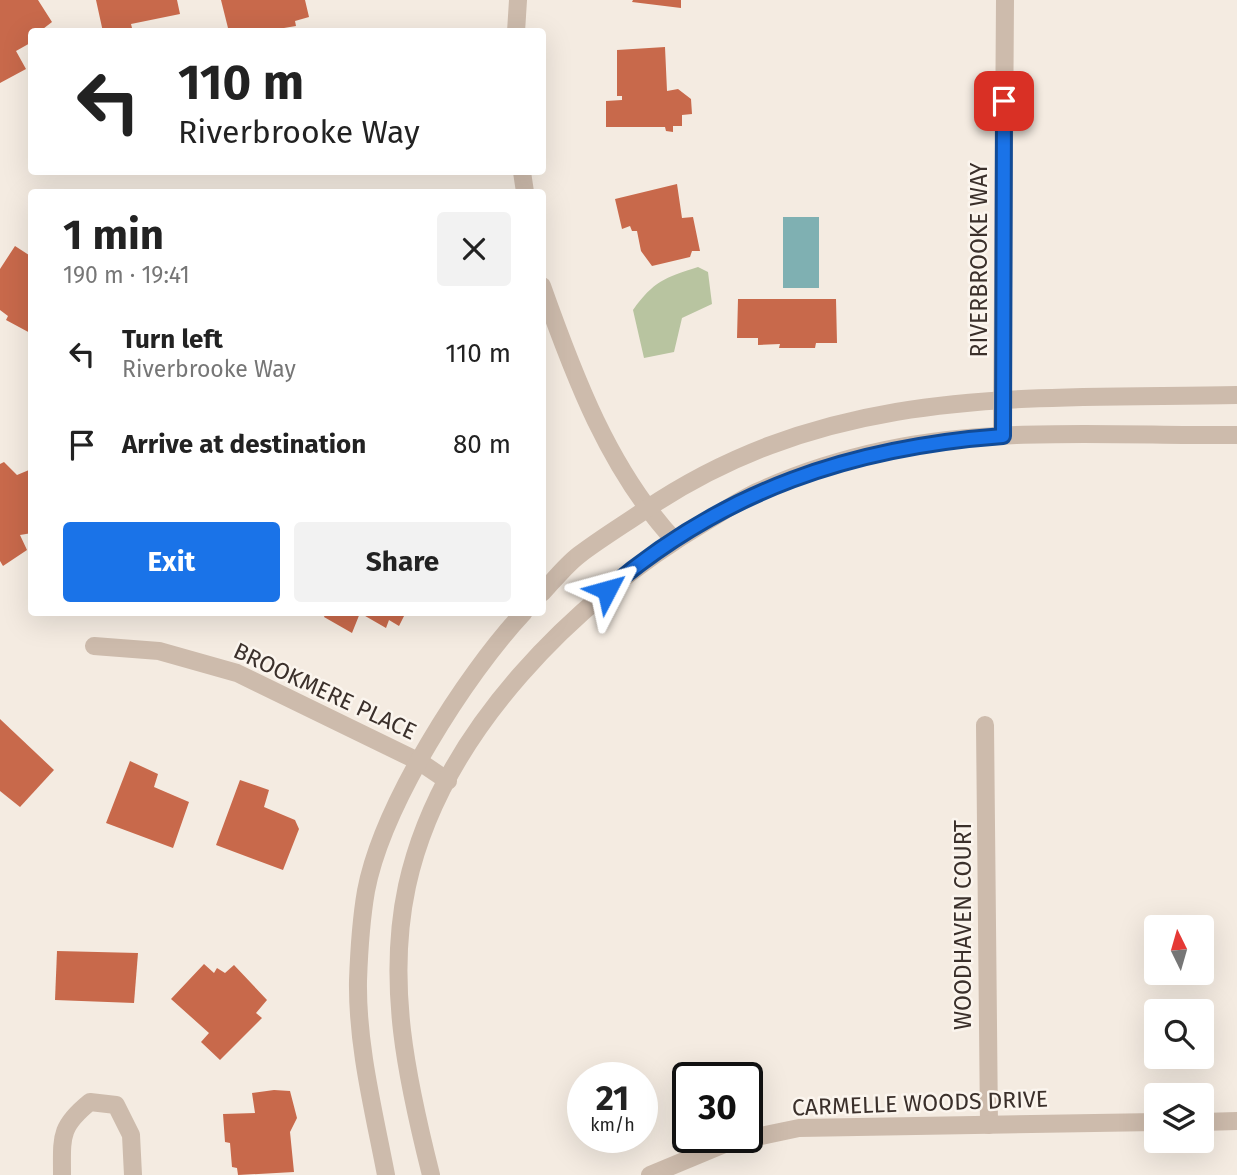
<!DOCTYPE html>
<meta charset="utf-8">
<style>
:root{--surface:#fff;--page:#f2f2f2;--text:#222;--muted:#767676;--accent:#1a73e8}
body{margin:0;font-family:"Fira Sans",sans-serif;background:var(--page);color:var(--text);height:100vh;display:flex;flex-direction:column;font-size:26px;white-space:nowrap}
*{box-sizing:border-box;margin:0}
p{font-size:23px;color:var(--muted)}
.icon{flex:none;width:38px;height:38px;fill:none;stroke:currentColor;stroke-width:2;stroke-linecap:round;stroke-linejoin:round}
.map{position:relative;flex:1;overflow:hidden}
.drawer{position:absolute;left:28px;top:189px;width:518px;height:427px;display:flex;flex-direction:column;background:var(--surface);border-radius:7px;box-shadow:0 7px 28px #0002}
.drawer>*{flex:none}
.banner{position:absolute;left:28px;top:28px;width:518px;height:147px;border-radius:7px;box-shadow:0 7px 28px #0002;background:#fff;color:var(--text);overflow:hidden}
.needle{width:46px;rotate:355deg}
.controls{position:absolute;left:1144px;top:915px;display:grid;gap:14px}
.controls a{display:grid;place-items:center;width:70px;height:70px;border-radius:7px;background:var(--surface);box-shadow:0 7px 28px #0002;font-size:35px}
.speed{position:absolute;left:567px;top:1062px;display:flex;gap:14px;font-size:35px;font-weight:700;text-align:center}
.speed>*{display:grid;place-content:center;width:91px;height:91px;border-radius:50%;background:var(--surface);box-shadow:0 7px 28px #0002;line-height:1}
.speed small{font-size:18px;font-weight:400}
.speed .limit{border:4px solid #111;border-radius:10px;background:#fff;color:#111}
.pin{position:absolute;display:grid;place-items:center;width:60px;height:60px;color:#fff;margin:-30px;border-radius:14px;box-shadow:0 4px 10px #0006}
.me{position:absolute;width:77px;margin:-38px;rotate:51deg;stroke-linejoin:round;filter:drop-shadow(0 0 5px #0008)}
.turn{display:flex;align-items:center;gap:24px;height:147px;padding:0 35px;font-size:32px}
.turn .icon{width:91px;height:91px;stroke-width:2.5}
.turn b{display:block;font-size:49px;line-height:60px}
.round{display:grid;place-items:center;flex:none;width:74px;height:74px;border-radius:7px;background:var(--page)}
.summary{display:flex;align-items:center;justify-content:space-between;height:119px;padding:0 35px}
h1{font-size:42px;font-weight:700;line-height:52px}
.cta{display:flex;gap:14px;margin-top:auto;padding:14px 35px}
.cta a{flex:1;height:80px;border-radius:7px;background:var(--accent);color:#fff;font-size:28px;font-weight:700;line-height:80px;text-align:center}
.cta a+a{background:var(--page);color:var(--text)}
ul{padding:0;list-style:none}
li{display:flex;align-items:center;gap:21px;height:91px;padding:0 35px}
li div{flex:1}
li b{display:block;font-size:26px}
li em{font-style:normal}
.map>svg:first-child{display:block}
.green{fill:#b8c4a0}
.water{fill:#7fb0b2}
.building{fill:#c8694b}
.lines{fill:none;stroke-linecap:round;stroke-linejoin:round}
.street{stroke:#cdbbac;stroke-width:18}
.route-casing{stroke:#114b97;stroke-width:18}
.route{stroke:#1a73e8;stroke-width:12}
.labels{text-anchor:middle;stroke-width:5;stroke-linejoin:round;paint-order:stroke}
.street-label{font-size:23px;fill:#3b302b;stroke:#fbf5ee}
</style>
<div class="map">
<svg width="1237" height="1175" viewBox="0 0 1237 1175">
<rect width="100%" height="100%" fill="#f4ebe1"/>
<path class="green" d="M 698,267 L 708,272 L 712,304 L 682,318 L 674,352 L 644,358 L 633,310 C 654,281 664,278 698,267 Z"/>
<rect class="water" x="783" y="217" width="36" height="71"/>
<g class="building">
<polygon points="0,0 38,0 52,22 39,32 32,32 32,42 16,51 26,69 0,83"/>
<polygon points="96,0 177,0 180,14 131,24 133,32 103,32"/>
<polygon points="221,0 305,0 309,17 295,21 296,26 260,32 229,32"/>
<polygon points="633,0 681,0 681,8 632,2"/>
<polygon points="665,47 667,91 678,89 691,99 692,114 682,115 682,126 673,126 673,132 666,131 665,127 606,127 606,101 622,100 622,96 617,96 617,50"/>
<polygon points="677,184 682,218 693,217 700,251 692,251 690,257 652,266 641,251 637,231 632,231 630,226 622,229 615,199"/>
<polygon points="15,246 32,257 32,334 6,320 8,316 0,310 0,269"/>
<polygon points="738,299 836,299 837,343 816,343 815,348 779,348 780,344 758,345 758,338 737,338"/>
<polygon points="4,462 17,475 29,470 32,475 32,533 20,535 27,550 3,566 0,561 0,464"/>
<polygon points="326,612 406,612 399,626 389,620 386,628 360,613 352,633 324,617"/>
<polygon points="0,719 54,770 20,807 0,791"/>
<polygon points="130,761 158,774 154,787 189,802 173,848 106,823"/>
<polygon points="240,780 269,790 264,807 295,820 299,829 283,870 216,845"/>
<polygon points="57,951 138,953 134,1003 55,1000"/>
<polygon points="204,964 214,973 217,968 225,973 234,965 267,1000 256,1013 262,1018 220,1060 201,1042 209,1033 171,999"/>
<polygon points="274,1090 290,1091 297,1118 290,1132 294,1172 238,1175 237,1168 232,1167 230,1143 225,1142 223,1114 255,1113 252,1093"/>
</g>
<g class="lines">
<g class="street">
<polyline points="516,32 518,0"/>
<polyline points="522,172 525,192"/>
<path d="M 542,286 C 574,376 609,470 675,541"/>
<polyline points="1002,436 1005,0"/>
<path d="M 542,593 C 554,580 566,565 579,555 C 600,539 623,525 645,510 C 832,384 1023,399 1237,395"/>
<polyline points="94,646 159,651 237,673 420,762 448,781"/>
<polyline points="985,725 989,1125"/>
<polyline points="1202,1122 1237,1121"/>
<path d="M 62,1175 C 62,1137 59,1127 90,1102 L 116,1105 L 131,1135 L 133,1175"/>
<path d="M 386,1175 C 374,1112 357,1046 358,981 C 359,952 361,920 366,891 C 382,806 465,675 524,612"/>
<path d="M 431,1175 C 407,1080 386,984 407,886 C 441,731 575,600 707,521 C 724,511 741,499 759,491 C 798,473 843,459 885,450 C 995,426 1124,436 1237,435"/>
<polyline points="650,1175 727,1143 799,1128 1157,1122"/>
</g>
</g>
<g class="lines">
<defs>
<path id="route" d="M 607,590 C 724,490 852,447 1003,436 L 1004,101"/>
</defs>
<use href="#route" class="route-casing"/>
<use href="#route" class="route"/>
</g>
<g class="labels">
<g class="street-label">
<text transform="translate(979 260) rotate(-90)" y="8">RIVERBROOKE WAY</text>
<text transform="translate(325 691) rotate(25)" y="8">BROOKMERE PLACE</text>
<text transform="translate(963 925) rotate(-90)" y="8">WOODHAVEN COURT</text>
<text transform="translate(920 1103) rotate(-2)" y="8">CARMELLE WOODS DRIVE</text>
</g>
</g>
</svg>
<div class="controls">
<a><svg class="needle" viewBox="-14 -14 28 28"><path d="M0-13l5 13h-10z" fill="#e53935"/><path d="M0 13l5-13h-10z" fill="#767676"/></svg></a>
<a><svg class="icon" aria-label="search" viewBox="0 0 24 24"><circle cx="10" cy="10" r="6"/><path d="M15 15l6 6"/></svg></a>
<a><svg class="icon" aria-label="layers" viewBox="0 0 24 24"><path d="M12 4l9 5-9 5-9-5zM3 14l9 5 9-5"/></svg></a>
</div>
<div class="speed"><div>21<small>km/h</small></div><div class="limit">30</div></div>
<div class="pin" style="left:1004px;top:101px;background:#d93025"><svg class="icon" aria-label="arrive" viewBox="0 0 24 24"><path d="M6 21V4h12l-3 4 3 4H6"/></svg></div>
<svg class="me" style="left:607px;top:590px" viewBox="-20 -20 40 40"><path d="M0-17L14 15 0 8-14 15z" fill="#1a73e8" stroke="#fff" stroke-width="4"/></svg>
<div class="banner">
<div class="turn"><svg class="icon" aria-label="left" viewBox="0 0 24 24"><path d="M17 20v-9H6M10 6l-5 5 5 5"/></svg><div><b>110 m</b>Riverbrooke Way</div></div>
</div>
<section class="drawer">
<div class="summary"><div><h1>1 min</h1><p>190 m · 19:41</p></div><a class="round"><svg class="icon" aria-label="close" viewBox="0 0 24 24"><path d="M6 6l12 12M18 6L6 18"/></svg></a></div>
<ul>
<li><svg class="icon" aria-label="left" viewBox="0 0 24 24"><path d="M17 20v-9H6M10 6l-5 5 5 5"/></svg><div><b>Turn left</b><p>Riverbrooke Way</p></div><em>110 m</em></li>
<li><svg class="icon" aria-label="arrive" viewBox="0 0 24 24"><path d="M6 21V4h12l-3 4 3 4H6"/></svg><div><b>Arrive at destination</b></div><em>80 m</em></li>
</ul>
<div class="cta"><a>Exit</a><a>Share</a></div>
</section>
</div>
